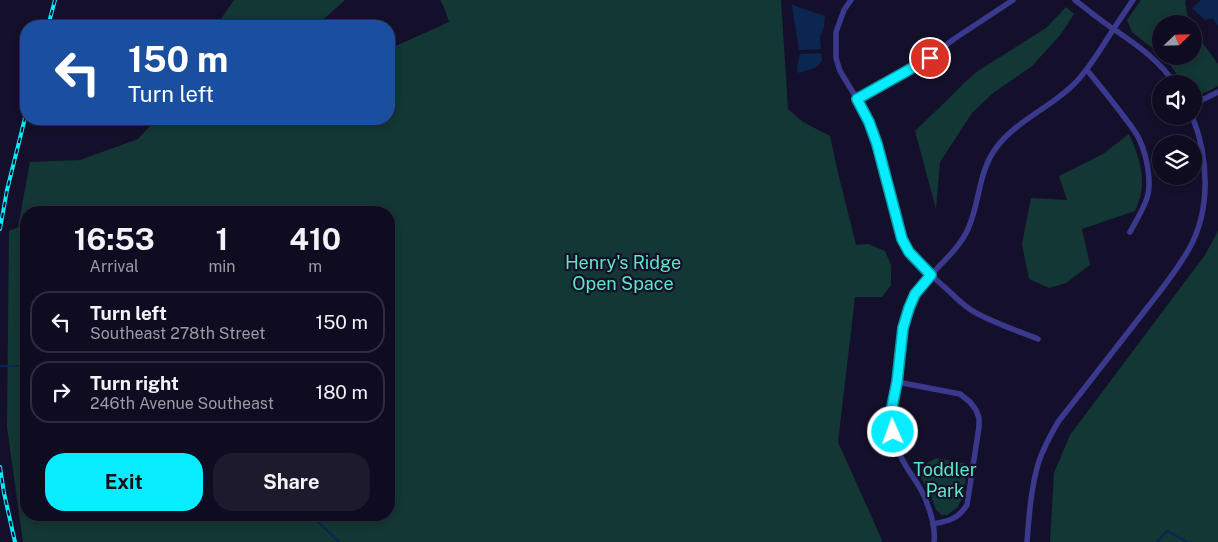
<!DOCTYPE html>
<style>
:root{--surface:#0f0c21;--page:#1d1a2e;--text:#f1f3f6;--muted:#9b9ba5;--line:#2f2c3f;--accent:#07ecff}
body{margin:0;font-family:"Public Sans",sans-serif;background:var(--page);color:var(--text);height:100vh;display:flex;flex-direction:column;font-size:19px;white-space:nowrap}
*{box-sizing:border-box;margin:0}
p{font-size:16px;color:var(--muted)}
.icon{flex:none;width:28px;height:28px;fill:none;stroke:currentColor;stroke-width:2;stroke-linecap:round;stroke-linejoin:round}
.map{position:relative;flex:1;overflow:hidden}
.details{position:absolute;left:20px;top:206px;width:375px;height:315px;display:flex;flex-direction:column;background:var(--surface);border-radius:20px;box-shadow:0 2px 8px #0003,0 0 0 1px var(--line)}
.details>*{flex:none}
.guide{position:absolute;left:20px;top:20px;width:375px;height:105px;border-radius:20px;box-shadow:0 2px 8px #0003,0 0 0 1px var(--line);background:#1a4fa0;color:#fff;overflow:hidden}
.needle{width:32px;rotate:67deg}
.fabs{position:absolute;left:1152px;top:15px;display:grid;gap:10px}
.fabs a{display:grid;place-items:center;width:50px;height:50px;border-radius:50%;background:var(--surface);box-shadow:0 2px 8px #0003,0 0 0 1px var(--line);font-size:25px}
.pin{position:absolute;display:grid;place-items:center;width:42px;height:42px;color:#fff;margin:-21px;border:2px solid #fff;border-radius:50%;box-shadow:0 1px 5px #0007}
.me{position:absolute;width:55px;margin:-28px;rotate:358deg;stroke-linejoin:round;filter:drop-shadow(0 0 4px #0008)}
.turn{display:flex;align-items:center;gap:18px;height:105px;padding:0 25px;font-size:22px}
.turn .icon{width:65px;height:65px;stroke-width:2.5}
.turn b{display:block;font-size:35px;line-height:42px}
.eta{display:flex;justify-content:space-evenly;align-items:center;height:85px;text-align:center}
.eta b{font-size:30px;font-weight:700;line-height:35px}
.primary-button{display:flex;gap:10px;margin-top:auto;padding:10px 25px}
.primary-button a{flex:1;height:58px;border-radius:20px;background:var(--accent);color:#111;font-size:20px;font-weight:700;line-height:58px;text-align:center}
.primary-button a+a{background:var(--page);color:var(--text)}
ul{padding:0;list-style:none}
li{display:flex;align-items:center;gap:15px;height:62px;margin:0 10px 8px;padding:0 15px;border:2px solid var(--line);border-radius:20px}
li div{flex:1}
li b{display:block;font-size:19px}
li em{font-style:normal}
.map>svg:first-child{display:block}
.green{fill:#133734;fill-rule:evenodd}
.water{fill:#0a2651}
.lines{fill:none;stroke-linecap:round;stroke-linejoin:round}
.stream{stroke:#0a2651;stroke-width:2}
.street{stroke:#3a398d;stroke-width:5.5}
.rail-casing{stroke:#07ecff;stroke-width:4}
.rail{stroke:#14102c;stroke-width:2;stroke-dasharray:5.5;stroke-linecap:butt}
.route-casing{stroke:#0599a6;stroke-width:12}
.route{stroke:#07ecff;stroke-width:9}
.labels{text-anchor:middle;stroke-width:4.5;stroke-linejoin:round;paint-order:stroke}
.park-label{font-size:18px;fill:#60e7c1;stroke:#14102c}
</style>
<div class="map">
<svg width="1218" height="542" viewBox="0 0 1218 542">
<rect width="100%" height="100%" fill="#14102c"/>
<g class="green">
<polygon points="234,0 345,0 316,26 216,26"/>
<path d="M 440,0 L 781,0 L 788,109 L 803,122 L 830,136 L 838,173 L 856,245 L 868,244 L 885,251 L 891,265 L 891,285 L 882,297 L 855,297 L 838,442 L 882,540 L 881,542 L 23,542 L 7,427 L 9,231 L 18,227 L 30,162 L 80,160 L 138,139 L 156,119 L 389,119 L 389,49 L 449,22 L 444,7 ZM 26,212 L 389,212 L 389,515 L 26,515 Z"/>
<polygon points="1141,0 1186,0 1185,2 1189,24 1161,24 1161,49 1157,45 1151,47 1132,32 1127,20"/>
<polygon points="1066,7 1074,14 1061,34 1032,66 992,94 972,113 940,162 936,209 915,131 944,103 965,82 978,71 1046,28"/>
<path d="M 1194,31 L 1218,64 L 1218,86 C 1210,90 1203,95 1194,94 L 1194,84 L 1184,84 L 1168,62 L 1169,58 L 1168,56 L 1194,56 Z"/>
<path d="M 1129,134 C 1141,161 1148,183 1135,211 L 1082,229 L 1090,265 L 1066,283 L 1049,288 L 1029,279 L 1022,244 L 1031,198 L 1067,200 L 1059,176 L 1103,154 Z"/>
<polygon points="1218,231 1218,542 1050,542 1054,473 1070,435 1205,255"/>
<polygon points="936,458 968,464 963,497 957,508 947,515 942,515 936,510 930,493 916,470"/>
</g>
<g class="water">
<polygon points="1201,0 1218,0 1218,26 1213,18 1205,20 1192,8"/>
<polygon points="792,5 825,16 824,27 820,37 821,49 799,50"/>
<polygon points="821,53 822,61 815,68 798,73 797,66 800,54"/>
</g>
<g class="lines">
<g class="stream">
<polyline points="0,366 26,366"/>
<polyline points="311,515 339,542"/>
<polyline points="1157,542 1167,531 1187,542"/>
</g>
<g class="street">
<path d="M 851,0 L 844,10 L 836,32 L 836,58 L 840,71 L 857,99 L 869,122 L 877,144 L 902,239 C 915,261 932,276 951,293 C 959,301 968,309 978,314 C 997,324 1018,331 1038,339"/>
<path d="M 1075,0 C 1088,10 1101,21 1115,30 C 1138,46 1159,60 1175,84"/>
<path d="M 1087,70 C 1100,86 1113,102 1125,118 C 1131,126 1137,133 1140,141 C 1147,156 1152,183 1147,198 C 1143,210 1136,221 1130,232"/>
<polyline points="857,99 921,64 954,39 1013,0"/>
<polyline points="1194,104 1218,92"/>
<path d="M 897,382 L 960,394 L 970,402 L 976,410 L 979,418 L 979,427 L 967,505 C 958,519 949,521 933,524"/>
<path d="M 934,542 C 936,526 928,502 920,488 C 914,478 907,469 902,459 C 894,444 891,424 892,407 C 893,399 896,390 897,381 C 901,354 900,317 916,293 C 931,270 956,255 968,229 C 980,203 978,172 996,148 C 1016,121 1048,109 1072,86 C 1085,74 1094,59 1104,44 C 1113,29 1123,15 1133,0"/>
<path d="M 1027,542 C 1029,515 1031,487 1039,461 C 1044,447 1051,434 1058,422 C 1083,390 1108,358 1133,326 C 1152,301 1173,277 1189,249 C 1211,210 1209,157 1192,116"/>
</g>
<defs>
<g id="rail">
<polyline points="48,26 55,0"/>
<polyline points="0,229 7,190 26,114"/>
<polyline points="0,467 4,493 15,542"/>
</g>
</defs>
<use href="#rail" class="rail-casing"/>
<use href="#rail" class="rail"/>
</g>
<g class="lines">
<defs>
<polyline id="route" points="893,432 892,407 897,382 903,328 909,308 915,294 931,275 909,252 902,239 877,144 869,122 857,99 930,58"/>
</defs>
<use href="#route" class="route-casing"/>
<use href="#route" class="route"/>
</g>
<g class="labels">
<g class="park-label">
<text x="623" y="269">Henry's Ridge<tspan x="623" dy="21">Open Space</tspan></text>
<text x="945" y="476">Toddler<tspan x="945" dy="21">Park</tspan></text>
</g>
</g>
</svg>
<div class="fabs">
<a><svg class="needle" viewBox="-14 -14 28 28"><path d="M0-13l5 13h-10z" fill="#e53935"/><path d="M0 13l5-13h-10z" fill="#9b9ba5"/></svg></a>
<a><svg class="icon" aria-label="sound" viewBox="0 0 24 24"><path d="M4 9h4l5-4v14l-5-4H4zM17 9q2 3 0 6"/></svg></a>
<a><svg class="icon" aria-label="layers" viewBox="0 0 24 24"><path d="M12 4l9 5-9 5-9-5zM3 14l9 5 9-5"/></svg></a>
</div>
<div class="pin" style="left:930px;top:58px;background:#d93025"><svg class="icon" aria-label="arrive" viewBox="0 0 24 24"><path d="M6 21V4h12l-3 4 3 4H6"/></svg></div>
<svg class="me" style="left:893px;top:432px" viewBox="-20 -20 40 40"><circle r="17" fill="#07ecff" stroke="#fff" stroke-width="3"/><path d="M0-11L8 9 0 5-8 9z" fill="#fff"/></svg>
<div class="guide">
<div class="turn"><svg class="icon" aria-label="left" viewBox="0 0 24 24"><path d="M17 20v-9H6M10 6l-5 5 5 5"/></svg><div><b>150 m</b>Turn left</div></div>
</div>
<section class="details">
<div class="eta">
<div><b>16:53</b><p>Arrival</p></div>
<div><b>1</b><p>min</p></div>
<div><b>410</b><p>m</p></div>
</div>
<ul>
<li><svg class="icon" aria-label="left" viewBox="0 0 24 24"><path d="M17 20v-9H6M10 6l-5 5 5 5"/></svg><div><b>Turn left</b><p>Southeast 278th Street</p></div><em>150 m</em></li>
<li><svg class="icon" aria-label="right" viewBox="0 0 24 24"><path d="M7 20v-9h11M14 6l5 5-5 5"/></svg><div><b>Turn right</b><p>246th Avenue Southeast</p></div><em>180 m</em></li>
</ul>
<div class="primary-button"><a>Exit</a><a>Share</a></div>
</section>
</div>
